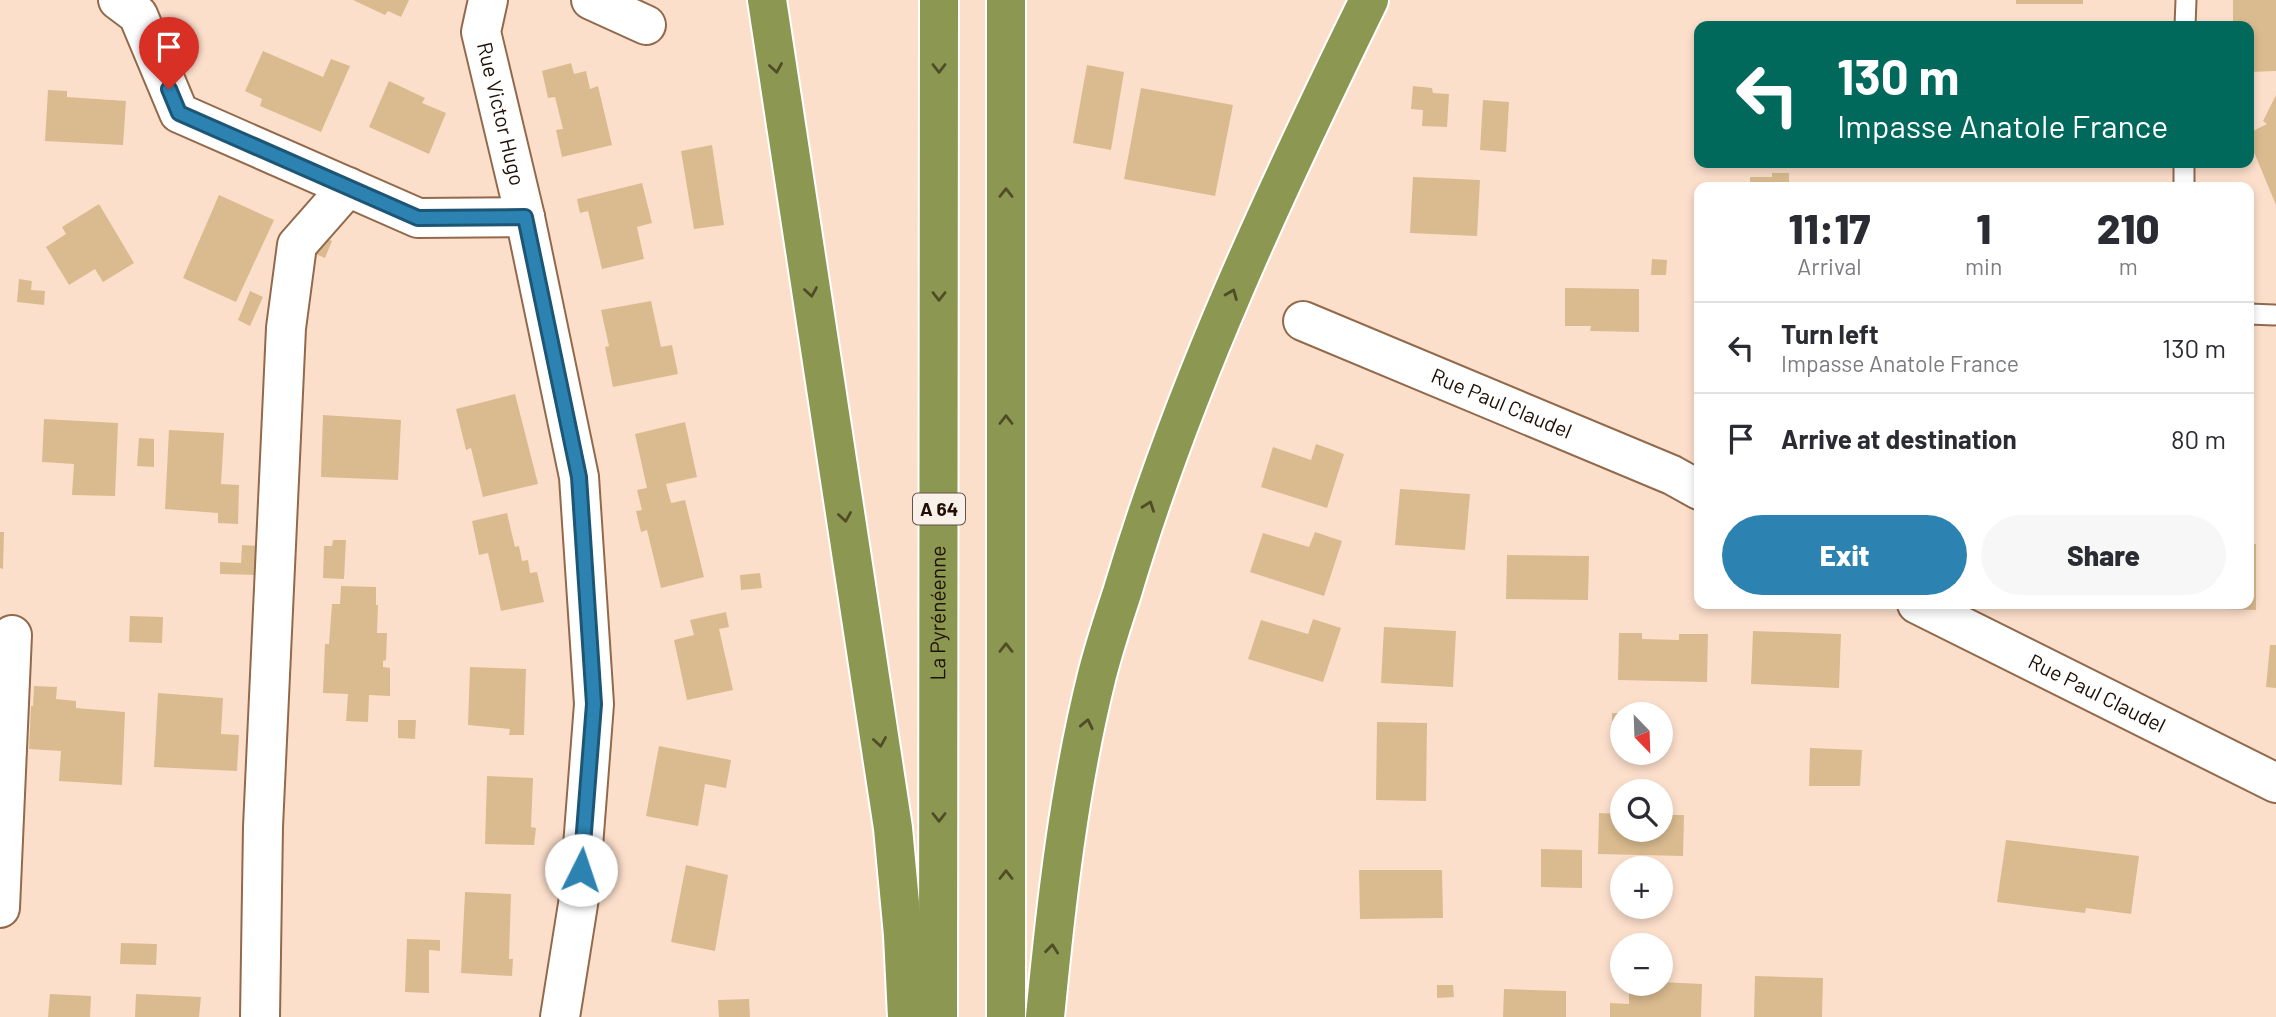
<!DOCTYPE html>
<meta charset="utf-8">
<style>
:root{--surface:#fff;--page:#f7f7f7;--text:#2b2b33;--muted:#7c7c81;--line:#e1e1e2;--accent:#2c83b2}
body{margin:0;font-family:Barlow,sans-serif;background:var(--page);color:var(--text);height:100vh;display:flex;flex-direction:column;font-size:26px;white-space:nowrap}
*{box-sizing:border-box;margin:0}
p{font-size:23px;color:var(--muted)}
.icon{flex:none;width:38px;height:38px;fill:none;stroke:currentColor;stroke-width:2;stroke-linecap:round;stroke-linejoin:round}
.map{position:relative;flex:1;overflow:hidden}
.drawer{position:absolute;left:1694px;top:182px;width:560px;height:427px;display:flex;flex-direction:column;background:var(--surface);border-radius:14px;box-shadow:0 4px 10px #0003}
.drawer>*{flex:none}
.hud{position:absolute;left:1694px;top:21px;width:560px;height:147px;border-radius:14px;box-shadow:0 4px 10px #0003;background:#00695c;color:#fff;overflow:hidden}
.needle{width:46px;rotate:157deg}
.fabs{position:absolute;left:1610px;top:702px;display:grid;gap:14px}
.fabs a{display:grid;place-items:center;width:63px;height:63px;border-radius:50%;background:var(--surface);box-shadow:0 4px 10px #0003;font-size:35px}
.pin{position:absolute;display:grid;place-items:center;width:60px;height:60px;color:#fff;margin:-72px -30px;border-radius:50% 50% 50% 0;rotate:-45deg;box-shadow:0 0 7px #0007}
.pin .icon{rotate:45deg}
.me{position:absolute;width:77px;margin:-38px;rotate:4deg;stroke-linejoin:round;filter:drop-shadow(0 0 5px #0008)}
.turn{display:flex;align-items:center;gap:24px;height:147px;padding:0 28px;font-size:32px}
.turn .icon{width:91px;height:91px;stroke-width:2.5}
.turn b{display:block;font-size:49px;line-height:60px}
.eta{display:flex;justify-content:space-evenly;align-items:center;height:119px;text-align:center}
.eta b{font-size:42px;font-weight:800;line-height:49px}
.cta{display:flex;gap:14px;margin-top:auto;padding:14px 28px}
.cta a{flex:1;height:80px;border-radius:42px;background:var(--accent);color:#fff;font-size:28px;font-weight:800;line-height:80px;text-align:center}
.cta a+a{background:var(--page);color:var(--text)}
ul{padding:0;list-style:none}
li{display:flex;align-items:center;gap:21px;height:91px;padding:0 28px;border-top:2px solid var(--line)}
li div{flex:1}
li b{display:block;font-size:26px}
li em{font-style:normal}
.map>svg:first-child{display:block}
.building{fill:#dabb8f}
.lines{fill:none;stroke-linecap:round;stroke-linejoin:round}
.service-casing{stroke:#93694b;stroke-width:23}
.minor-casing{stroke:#93694b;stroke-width:42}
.motorway-casing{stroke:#fff;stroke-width:42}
.service{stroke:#fff;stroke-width:19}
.minor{stroke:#fff;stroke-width:38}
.motorway{stroke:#8c9752;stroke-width:38}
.oneway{stroke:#504c27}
.route-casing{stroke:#1d5574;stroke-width:18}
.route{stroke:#2c83b2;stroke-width:12}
.labels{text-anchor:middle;stroke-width:6;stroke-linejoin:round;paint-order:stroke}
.shield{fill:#faf0ea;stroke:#615249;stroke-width:2}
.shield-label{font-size:19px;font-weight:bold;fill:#1f0f04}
.street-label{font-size:21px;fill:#1f0f04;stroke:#faf0ea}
</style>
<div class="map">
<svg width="2276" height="1017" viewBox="0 0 2276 1017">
<rect width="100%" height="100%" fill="#fcdfcb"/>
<g class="building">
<polygon points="353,0 409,0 401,17 388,11 385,15"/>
<rect x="2016" y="0" width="67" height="4"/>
<polygon points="2233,0 2276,0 2276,71 2249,72 2249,26 2233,26"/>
<polygon points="263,51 323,77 331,59 350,66 321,132 260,106 262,99 245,91"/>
<polygon points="571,63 574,74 586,71 590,89 598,86 612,145 562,157 556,130 563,129 555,97 548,98 542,71"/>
<polygon points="1087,65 1124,72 1111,150 1073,143"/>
<polygon points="389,81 425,98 422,103 446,113 429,154 369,127"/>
<polygon points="1413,86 1432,88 1433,93 1449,94 1447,127 1422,126 1423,110 1411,109"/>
<polygon points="1141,88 1233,105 1215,196 1124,179"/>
<polygon points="48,90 67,91 67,97 126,101 123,145 45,141"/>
<polygon points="2276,95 2276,205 2249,140 2249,133 2267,124 2263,121"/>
<polygon points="1483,100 1509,102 1506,152 1480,150"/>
<polygon points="712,145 724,225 694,229 681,151"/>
<polygon points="1772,173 1789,173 1789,187 1724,187 1724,183 1750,183 1750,177 1772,177"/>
<polygon points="1413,177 1480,180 1477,236 1410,233"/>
<polygon points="642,183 652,223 637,227 644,259 602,269 588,211 580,213 577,199"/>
<polygon points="219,195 274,220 236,302 183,278"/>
<polygon points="99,204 134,263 103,282 95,269 69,285 46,247 66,234 62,227"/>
<polygon points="314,232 332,241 325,258 306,250"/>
<polygon points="1652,259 1667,260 1666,275 1651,275"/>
<polygon points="19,279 32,281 31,290 45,291 44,305 17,302"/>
<polygon points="1565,288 1639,289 1639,332 1590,331 1591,326 1565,326"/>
<polygon points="250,291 263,297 250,326 238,320"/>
<polygon points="651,301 661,347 672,345 678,374 613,387 605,347 609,346 601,310"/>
<polygon points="515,394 538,484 483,497 471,448 466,450 456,409"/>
<polygon points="323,415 401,420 398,480 321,477"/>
<polygon points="44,419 118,423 115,496 72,495 74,464 42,462"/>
<polygon points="685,422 697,477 666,484 671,503 685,500 704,577 661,588 647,530 641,532 636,511 642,510 637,490 647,488 635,434"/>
<polygon points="169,430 224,433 221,484 239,485 238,524 218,523 218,513 165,509"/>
<polygon points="139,438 154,439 154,467 137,466"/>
<polygon points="1316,444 1344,454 1327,508 1261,487 1273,447 1311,460"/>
<polygon points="1400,489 1470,494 1465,550 1395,545"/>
<polygon points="507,513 515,547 519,546 522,561 528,560 530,573 537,572 544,602 501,611 488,553 479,555 472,521"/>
<polygon points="0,532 4,532 3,569 0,568"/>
<polygon points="1315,532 1342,541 1324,596 1250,572 1263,533 1309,547"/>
<polygon points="333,540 346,540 344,579 323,578 324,546 332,546"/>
<polygon points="2249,544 2256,544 2256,610 2226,609 2226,604 2249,604"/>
<polygon points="242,545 261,546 260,575 220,574 220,562 241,563"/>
<polygon points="1507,555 1589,556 1588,600 1506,599"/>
<polygon points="760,573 762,588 741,590 740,575"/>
<polygon points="341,586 376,587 376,605 378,605 377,633 387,633 386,660 383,661 383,667 390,668 390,696 369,695 368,722 346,721 348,694 323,693 325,644 329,644 332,604 340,604"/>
<polygon points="726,612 729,627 719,629 733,690 687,700 674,640 694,635 690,620"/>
<polygon points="130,616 163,617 162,643 129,642"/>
<polygon points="1313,619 1341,628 1323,682 1248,659 1261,620 1308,634"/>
<polygon points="1384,627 1456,631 1453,687 1381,683"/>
<polygon points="1753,631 1841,634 1839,688 1751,684"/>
<polygon points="1619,633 1642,633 1642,639 1679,640 1679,634 1708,634 1707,682 1618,680"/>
<polygon points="2270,645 2276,645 2276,688 2266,687"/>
<polygon points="470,667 526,669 524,735 509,735 510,729 468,725"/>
<polygon points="34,686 57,687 56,699 76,701 76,708 125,712 122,785 59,781 61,751 29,749 31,706 33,706"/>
<polygon points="158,693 223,698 221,734 239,735 237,771 154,767"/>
<polygon points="1612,713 1622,713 1622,737 1612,738"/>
<polygon points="398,720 416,720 415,739 398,738"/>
<polygon points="1377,722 1427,723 1426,801 1376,800"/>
<polygon points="659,746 731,760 726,788 705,784 698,826 646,816"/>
<polygon points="1810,748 1862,750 1860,786 1809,786"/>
<polygon points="487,776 533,778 531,827 536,828 534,845 485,844"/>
<polygon points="1599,813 1622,814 1622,830 1661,830 1661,815 1684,815 1683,856 1598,854"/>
<polygon points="2006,840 2139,856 2131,914 2086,908 2085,913 1997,902"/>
<polygon points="1541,849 1582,850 1582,888 1541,887"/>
<polygon points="686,865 728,875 715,951 671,942"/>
<polygon points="1359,870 1442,870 1443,918 1360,919"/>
<polygon points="465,892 511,894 509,959 513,959 512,976 461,973"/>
<polygon points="407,939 440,940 440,951 429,950 429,993 405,992"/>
<polygon points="121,943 157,944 156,965 120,964"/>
<polygon points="1755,976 1823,978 1822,1017 1754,1017"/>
<polygon points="1661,982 1702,984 1701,1017 1610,1017 1610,1003 1629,1004 1629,984"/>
<polygon points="1437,985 1453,985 1454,997 1437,998"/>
<polygon points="1504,989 1566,991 1566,1017 1503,1017"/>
<polygon points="50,994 91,996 90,1017 48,1017"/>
<polygon points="136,994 201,997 199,1017 135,1017"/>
<polygon points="749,999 750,1017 719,1017 718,1000"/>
</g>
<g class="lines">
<defs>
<g id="service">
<polyline points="2185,26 2186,0"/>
<polyline points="2184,187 2184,163"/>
<polyline points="2249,314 2274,315"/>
</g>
<g id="minor">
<polyline points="118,0 138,15 179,113 418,218 525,217"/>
<path id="s1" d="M 488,0 L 481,32 L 525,217 L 579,477 L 594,704 L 579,898 L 560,1017"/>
<polyline points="591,0 646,25"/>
<path id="s2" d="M 1303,321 L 1672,475 L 1699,490"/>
<path id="s3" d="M 1917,604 L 2276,783"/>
<polyline points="0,908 12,635"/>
<polyline points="260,1017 263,827 286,328 297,245 348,187"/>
</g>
<g id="motorway">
<polyline points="767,0 893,828 903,935 907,1017"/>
<path id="s4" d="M 938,1017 L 939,0"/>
<polyline points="1006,1017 1006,0"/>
<path d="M 1045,1017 C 1056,903 1069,787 1097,675 C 1104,648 1113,620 1122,593 C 1183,388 1275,192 1369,0"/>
</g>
</defs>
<use href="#service" class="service-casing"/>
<use href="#minor" class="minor-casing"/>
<use href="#motorway" class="motorway-casing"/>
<use href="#service" class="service"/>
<use href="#minor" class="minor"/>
<use href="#motorway" class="motorway"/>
</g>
<defs><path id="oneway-chevron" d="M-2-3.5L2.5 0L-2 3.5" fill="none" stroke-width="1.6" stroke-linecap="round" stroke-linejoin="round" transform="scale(1.75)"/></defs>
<g class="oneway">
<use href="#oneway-chevron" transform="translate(776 68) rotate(81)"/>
<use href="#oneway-chevron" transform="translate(939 68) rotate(90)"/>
<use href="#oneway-chevron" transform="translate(1006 193) rotate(-90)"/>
<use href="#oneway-chevron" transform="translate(811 292) rotate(81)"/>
<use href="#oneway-chevron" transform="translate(1232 294) rotate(-68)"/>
<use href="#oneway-chevron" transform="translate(939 296) rotate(90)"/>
<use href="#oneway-chevron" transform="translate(1006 420) rotate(-90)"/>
<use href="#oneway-chevron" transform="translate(1149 506) rotate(-70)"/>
<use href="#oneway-chevron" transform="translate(845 517) rotate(81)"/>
<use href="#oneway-chevron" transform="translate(1006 648) rotate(-90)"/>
<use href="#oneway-chevron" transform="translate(1087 724) rotate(-78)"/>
<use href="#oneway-chevron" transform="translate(880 742) rotate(81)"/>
<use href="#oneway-chevron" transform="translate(939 817) rotate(90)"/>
<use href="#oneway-chevron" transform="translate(1006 875) rotate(-90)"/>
<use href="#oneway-chevron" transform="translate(1052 949) rotate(-84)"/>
</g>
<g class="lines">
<defs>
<polyline id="route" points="169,89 179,113 418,218 525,217 579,477 594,704 581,870"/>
</defs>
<use href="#route" class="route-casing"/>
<use href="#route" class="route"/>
</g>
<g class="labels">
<rect class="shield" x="913" y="493.5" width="52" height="31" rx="5"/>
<g class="shield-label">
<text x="939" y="516">A 64</text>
</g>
<g class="street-label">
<text dy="7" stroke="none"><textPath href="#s1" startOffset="117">Rue Victor Hugo</textPath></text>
<text dy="7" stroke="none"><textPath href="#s2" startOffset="215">Rue Paul Claudel</textPath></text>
<text dy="7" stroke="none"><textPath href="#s4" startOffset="404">La Pyrénéenne</textPath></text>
<text dy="7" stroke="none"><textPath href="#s3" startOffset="201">Rue Paul Claudel</textPath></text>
</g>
</g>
</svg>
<div class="fabs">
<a><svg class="needle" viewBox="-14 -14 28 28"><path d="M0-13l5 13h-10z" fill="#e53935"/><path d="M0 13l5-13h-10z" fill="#7c7c81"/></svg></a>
<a><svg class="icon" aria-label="search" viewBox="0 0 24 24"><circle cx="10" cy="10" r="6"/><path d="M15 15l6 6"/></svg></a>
<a>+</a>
<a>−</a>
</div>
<div class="pin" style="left:169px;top:89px;background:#d93025"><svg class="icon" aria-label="arrive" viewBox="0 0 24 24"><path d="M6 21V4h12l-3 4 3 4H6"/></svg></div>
<svg class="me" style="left:581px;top:870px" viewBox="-20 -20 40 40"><circle r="19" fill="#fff"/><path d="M0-13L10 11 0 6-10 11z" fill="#2c83b2"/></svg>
<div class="hud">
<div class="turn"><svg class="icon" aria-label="left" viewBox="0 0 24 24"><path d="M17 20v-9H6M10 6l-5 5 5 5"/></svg><div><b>130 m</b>Impasse Anatole France</div></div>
</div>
<section class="drawer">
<div class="eta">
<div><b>11:17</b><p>Arrival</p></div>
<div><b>1</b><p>min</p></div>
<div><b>210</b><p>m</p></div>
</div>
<ul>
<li><svg class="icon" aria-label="left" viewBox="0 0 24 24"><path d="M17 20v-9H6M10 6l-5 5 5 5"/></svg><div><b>Turn left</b><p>Impasse Anatole France</p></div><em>130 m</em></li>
<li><svg class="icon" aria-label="arrive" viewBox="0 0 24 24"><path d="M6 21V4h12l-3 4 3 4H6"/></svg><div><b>Arrive at destination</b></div><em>80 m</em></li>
</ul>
<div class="cta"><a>Exit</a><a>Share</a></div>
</section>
</div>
